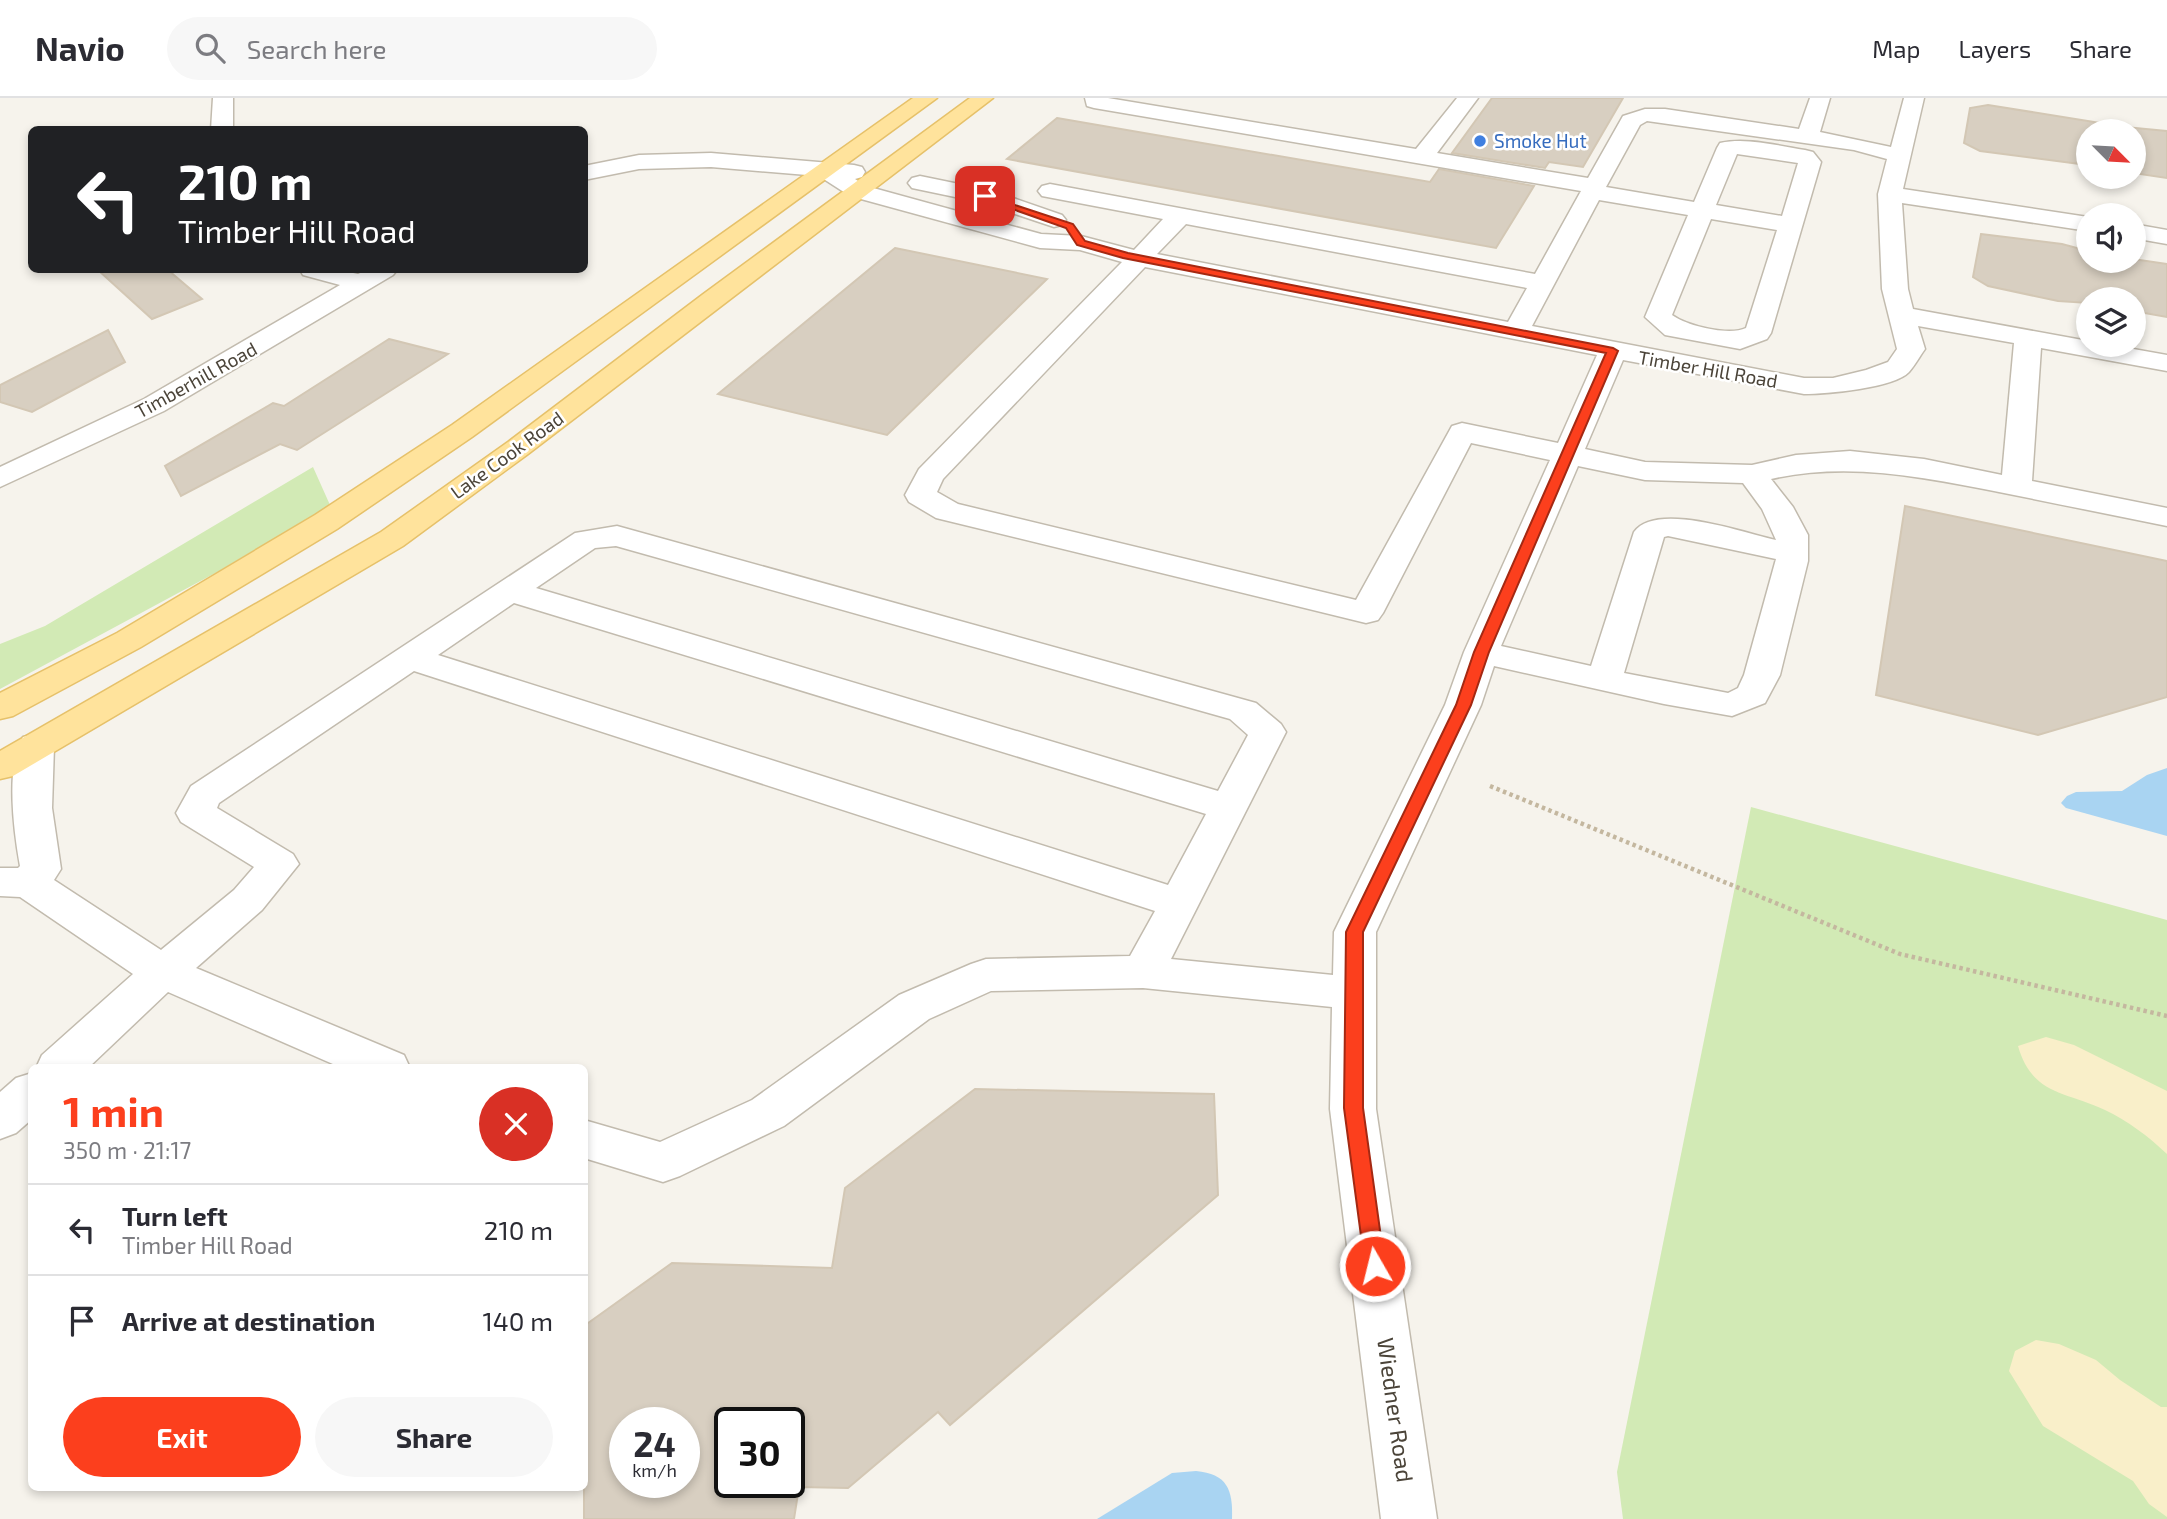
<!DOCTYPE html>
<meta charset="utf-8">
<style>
:root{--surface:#fff;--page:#f7f7f7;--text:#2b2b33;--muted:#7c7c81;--line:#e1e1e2;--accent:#fc3f1d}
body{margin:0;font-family:"Exo 2",sans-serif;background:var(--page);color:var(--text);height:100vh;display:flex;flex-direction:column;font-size:26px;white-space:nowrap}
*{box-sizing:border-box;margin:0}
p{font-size:23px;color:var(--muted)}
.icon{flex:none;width:38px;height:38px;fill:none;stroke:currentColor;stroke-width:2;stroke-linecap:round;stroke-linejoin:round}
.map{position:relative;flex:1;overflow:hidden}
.side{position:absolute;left:28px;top:966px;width:560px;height:427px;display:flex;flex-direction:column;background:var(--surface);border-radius:10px;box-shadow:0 4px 10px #0003}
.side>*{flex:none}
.guide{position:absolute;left:28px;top:28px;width:560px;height:147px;border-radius:10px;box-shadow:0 4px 10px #0003;background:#202124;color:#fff;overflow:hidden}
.needle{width:46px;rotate:114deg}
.buttons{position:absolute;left:2076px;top:21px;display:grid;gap:14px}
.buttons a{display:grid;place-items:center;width:70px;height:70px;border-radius:50%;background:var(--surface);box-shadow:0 4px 10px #0003;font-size:35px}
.speed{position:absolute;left:609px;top:1309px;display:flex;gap:14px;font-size:35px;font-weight:700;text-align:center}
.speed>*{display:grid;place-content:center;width:91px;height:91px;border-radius:50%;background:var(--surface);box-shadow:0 4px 10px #0003;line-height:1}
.speed small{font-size:18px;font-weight:400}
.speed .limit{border:4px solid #111;border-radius:10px;background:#fff;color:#111}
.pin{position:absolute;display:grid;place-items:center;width:60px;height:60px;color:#fff;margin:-30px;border-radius:14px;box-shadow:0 4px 10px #0006}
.me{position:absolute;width:77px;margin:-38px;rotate:352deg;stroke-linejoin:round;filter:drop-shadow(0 0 5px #0008)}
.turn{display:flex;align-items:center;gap:24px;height:147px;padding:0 35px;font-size:32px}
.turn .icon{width:91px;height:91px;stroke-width:2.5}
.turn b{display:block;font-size:49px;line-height:60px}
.round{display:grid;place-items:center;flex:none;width:74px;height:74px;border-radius:37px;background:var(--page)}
.summary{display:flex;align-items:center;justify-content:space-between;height:119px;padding:0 35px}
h1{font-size:42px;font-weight:700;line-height:52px;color:var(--accent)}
.button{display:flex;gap:14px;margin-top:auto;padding:14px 35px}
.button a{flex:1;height:80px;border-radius:42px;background:var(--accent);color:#fff;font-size:28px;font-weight:700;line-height:80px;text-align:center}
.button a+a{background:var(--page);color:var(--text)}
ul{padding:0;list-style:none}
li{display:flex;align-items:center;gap:21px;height:91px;padding:0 35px;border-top:2px solid var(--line)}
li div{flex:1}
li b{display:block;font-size:26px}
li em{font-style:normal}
header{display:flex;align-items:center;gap:42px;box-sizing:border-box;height:98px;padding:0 35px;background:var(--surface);border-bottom:2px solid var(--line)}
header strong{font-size:33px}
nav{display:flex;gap:38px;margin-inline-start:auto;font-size:24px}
.search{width:490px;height:63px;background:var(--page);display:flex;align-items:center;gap:18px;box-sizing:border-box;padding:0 24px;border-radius:38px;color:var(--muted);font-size:26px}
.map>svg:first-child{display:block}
.green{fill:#d2eab5}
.sand{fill:#f9efc9}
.water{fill:#a9d4f2}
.building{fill:#d8cfc1;stroke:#d3c7b4;stroke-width:2;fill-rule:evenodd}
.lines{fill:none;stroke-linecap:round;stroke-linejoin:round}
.minor-casing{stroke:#c2bbae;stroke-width:3}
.major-casing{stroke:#e6c16a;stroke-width:3}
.path{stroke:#c4b79f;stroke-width:4.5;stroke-dasharray:3.5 3.5;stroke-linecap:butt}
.minor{fill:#fff;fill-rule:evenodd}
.major{fill:#ffe39c;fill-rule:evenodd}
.route{fill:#fc3f1d;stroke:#a42913;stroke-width:2}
.shop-dot{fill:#3f7fe0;stroke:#fff;stroke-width:2.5}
.labels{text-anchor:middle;stroke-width:5;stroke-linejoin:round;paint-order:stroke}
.far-shop-label{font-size:19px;fill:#366cbe;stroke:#fff;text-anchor:start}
.far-street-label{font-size:19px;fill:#4b4439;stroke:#fff}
.street-label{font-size:23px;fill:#4b4439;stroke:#fff}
</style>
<header>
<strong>Navio</strong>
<div class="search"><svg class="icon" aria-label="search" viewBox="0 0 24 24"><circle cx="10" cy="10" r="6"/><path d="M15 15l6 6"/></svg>Search here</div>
<nav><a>Map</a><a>Layers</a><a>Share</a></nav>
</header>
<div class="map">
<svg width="2167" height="1421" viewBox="0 0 2167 1421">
<rect width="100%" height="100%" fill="#f6f3ec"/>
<g class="green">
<polygon points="313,369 330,407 219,473 0,591 0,546 45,528"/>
<polygon points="1751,709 2167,822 2167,1421 1623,1421 1617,1374"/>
</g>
<g class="sand">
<path d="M 2046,939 L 2074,947 L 2167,993 L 2167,1056 C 2148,1038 2128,1023 2105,1012 C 2065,993 2032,997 2018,948 Z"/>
<polygon points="2036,1242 2059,1246 2096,1262 2120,1282 2161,1309 2167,1309 2167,1419 2149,1406 2133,1383 2043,1328 2009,1273 2015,1253"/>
</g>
<g class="water">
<polygon points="2167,670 2167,738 2066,710 2061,705 2067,698 2076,694 2122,693 2147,677"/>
<path d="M 1196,1373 C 1227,1376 1233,1391 1232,1421 L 1097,1421 L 1172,1375 Z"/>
</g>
<g class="building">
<polygon points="1492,0 1623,0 1583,69 1549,64 1545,70 1452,55"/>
<polygon points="1988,7 2125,29 2167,33 2167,80 2133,75 2133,33 2088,33 2088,67 1980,53 1964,45 1970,10"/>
<polygon points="1057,20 1430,84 1439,71 1534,88 1496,150 1007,61"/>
<polygon points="1981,136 2062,146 2088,153 2088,163 2133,161 2167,166 2167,219 2133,213 2133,201 2088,201 2088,205 2058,203 1988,188 1973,179"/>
<polygon points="895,150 1047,181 887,337 718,296"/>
<polygon points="98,172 168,172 202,201 152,221"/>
<polygon points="108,232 125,264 32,314 0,304 0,287"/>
<polygon points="389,241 448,256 297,352 280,346 181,398 165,368 273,305 284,308"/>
<polygon points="1905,408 2167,463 2167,599 2038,637 1876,597"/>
<path d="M 975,991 L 1214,996 L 1218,1097 L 950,1327 L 938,1314 L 848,1390 L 799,1389 L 794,1421 L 584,1421 L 584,1228 L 672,1165 L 832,1170 L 845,1090 ZM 625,1325 L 684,1325 L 684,1384 L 625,1384 ZM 730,1325 L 789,1325 L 789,1384 L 730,1384 Z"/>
</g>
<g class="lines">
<defs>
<g id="minor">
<polygon points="213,0 233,0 233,32 211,32"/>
<path d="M 1085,0 L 1108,0 L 1416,51 L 1457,0 L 1478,0 L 1437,55 L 1588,80 L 1623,18 L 1645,11 L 1665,11 L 1799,31 L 1810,0 L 1830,0 L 1820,34 L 1891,49 L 1904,0 L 1924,0 L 1903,91 L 2088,119 L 2088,133 L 1902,105 L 1908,191 L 1913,211 L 2088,243 L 2088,247 L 2111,247 L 2167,257 L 2167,273 L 2041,250 L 2032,383 L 2167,410 L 2167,428 C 2113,417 2058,406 2004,395 C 1927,380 1850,363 1771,381 L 1793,409 L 1808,437 L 1808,463 L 1780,577 L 1765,605 L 1732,618 L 1664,606 L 1494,568 L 1481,607 L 1376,834 L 1376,1011 L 1437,1421 L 1381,1421 L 1330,1011 L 1332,909 L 1143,890 L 991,893 L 929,921 L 784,1028 L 680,1078 L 663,1084 L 584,1060 L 584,1022 L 660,1044 L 752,1002 L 899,897 L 971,866 L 986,861 L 1130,858 L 1155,813 L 414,573 L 219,705 L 217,710 L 293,756 L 299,766 L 262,812 L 196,870 L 404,957 L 410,970 L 342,970 L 168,894 L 88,970 L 36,970 L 42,957 L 133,876 L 20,799 L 0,798 L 0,770 L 18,770 L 20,768 C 14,735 5,668 23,639 L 36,636 L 49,639 L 54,648 L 52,710 L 61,771 L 54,782 L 161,852 L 234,792 L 254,769 L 181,724 L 176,715 L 191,688 L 575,435 L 617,428 L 1256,605 L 1281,626 L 1286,634 L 1171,861 L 1333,877 L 1334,834 L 1445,607 L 1464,554 L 1550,362 L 1471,345 L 1383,515 L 1378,522 L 1366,525 L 936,420 L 909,404 L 905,397 L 919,371 L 1122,164 L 1080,152 L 1040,150 L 850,98 L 819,78 L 711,69 L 639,71 L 584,82 L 584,68 L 639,57 L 711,55 L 854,67 L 862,69 L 865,74 L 862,79 L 855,81 L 866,88 L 1041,136 L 1081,138 L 1134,152 L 1163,121 L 1042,98 L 1038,93 L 1042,88 L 1050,86 L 1535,176 L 1581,93 L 1094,10 L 1087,8 ZM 1647,23 L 1854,52 L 1887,61 L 1878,96 L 1882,191 L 1897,251 L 1888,264 L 1866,272 L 1833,280 L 1804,280 L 1532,228 L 1599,102 L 1688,117 L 1645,219 L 1665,237 L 1740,251 L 1767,241 L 1771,235 L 1821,64 L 1813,54 L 1805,52 C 1778,48 1747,39 1720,45 L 1717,50 L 1694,104 L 1606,89 L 1640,27 ZM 1737,56 L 1798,65 L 1782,118 L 1716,107 ZM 1711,121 L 1777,132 L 1746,230 C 1729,238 1687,228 1672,217 ZM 1186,126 L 1527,190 L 1508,224 L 1157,156 ZM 1145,169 L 1597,257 L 1558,345 L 1462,325 L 1452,328 L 1356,502 L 958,406 L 937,394 L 943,381 ZM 1918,228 L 2014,245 L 2002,377 L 1924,361 L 1850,353 L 1796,357 L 1752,367 L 1645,364 L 1585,351 L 1623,262 L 1804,296 C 1827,296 1894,290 1909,274 C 1915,267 1920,258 1925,251 ZM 1578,368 L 1645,382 L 1743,385 L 1762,411 L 1776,442 C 1744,435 1656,403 1634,434 L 1591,568 L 1501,548 ZM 1668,438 L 1776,461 L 1744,577 L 1738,590 L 1728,595 L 1624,575 L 1664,439 ZM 616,448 L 1230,621 L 1248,637 L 1218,693 L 536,490 L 595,450 ZM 514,505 L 1206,716 L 1168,787 L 438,557 Z"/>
<polygon points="920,78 993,93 1062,117 1066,122 1062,127 1054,129 979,104 912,90 908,85 912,80"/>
<polygon points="2133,126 2167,132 2167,146 2133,140"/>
<polygon points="300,172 339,172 358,176 367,172 397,172 393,177 164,313 0,389 0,369 144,301 340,187 303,177"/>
<polygon points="32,975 32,1021 16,1035 0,1041 0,994 16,980"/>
</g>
<g id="major">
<polygon points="913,0 937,0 472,339 337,431 141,549 13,618 0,621 0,595 117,535 315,417 452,327"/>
<polygon points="970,0 993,0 528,356 403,448 13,678 0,681 0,653 381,434 508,344 702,197"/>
</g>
</defs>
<use href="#minor" class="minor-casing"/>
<use href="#major" class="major-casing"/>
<polyline class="path" points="1490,688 1900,856 2167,918"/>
<use href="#minor" class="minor"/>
<use href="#major" class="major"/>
</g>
<polygon class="route" points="981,96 1073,126 1085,143 1128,155 1613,250 1618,253 1489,554 1471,607 1363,834 1363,1010 1385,1168 1382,1175 1375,1177 1368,1175 1365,1168 1344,1010 1346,834 1456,607 1474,554 1606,255 1123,160 1077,147 1066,130 981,100"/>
<circle class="shop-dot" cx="1480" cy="43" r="7"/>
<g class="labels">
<g class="far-shop-label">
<text x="1494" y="50">Smoke Hut</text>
</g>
<g class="far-street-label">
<text transform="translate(1708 271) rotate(10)" y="7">Timber Hill Road</text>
<text transform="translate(196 282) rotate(-29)" y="7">Timberhill Road</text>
<text transform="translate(507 357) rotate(-36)" y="7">Lake Cook Road</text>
</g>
<g class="street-label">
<text transform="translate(1395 1312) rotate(82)" y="8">Wiedner Road</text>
</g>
</g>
</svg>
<div class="buttons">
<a><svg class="needle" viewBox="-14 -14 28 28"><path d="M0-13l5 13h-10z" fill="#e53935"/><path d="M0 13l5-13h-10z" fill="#7c7c81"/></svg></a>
<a><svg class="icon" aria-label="sound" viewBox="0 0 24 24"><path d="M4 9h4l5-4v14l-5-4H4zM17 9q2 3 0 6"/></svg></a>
<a><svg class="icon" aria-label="layers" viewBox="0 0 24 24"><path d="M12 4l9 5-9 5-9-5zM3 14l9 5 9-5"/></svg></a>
</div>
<div class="speed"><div>24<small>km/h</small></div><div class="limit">30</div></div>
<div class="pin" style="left:985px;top:98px;background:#d93025"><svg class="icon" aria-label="arrive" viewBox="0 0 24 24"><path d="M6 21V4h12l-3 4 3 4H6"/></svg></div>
<svg class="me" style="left:1375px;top:1168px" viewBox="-20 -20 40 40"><circle r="17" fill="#fc3f1d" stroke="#fff" stroke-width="3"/><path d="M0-11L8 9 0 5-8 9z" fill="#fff"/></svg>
<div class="guide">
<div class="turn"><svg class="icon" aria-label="left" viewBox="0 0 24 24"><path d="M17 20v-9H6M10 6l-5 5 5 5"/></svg><div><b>210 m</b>Timber Hill Road</div></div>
</div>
<section class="side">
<div class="summary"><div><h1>1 min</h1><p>350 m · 21:17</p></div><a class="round" style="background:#d93025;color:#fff"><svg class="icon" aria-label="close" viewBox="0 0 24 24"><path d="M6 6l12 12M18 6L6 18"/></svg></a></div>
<ul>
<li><svg class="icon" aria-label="left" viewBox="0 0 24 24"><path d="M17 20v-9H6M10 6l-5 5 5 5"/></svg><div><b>Turn left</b><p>Timber Hill Road</p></div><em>210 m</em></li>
<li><svg class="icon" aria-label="arrive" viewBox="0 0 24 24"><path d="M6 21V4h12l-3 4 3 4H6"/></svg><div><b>Arrive at destination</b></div><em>140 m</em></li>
</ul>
<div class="button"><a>Exit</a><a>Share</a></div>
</section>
</div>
